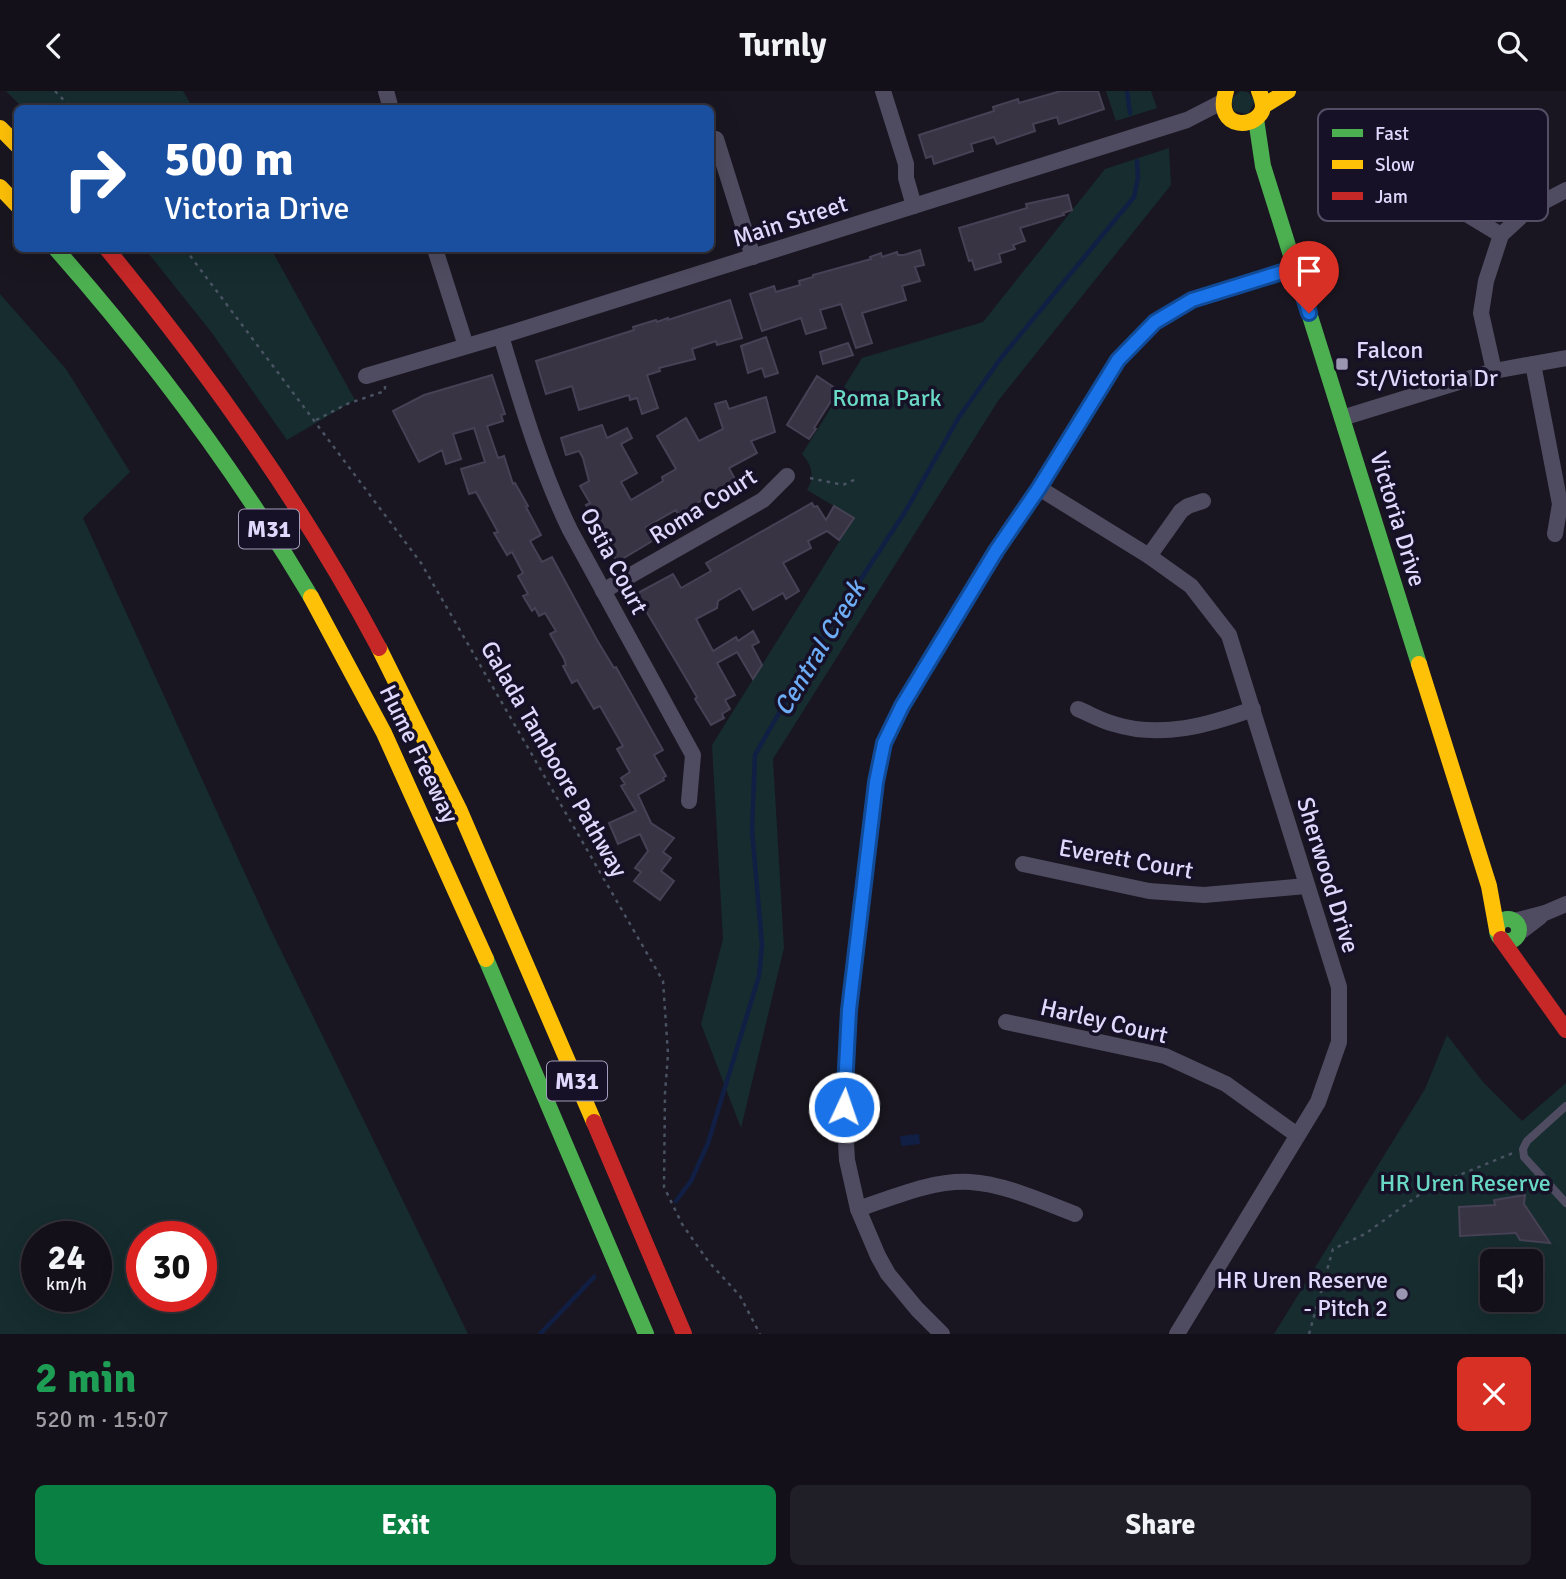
<!DOCTYPE html>
<meta charset="utf-8">
<style>
:root{--surface:#131019;--page:#201e26;--text:#f1f3f6;--muted:#9d9da2;--line:#323038;--accent:#0b8043}
body{margin:0;font-family:Signika,sans-serif;background:var(--page);color:var(--text);height:100vh;display:flex;flex-direction:column;font-size:26px;white-space:nowrap}
*{box-sizing:border-box;margin:0}
p{font-size:23px;color:var(--muted)}
.icon{flex:none;width:38px;height:38px;fill:none;stroke:currentColor;stroke-width:2;stroke-linecap:round;stroke-linejoin:round}
.map{position:relative;height:1243px;overflow:hidden}
.drawer{display:flex;flex-direction:column;background:var(--surface);flex:1}
.drawer>*{flex:none}
.top-card{position:absolute;left:14px;top:14px;width:700px;height:147px;border-radius:10px;box-shadow:0 7px 28px #0002,0 0 0 2px var(--line);background:#1a4fa0;color:#fff;overflow:hidden}
.tools{position:absolute;left:1480px;top:1158px;display:grid;gap:14px}
.tools a{display:grid;place-items:center;width:63px;height:63px;border-radius:10px;background:var(--surface);box-shadow:0 7px 28px #0002,0 0 0 2px var(--line);font-size:35px}
.speed{position:absolute;left:21px;top:1130px;display:flex;gap:14px;font-size:35px;font-weight:700;text-align:center}
.speed>*{display:grid;place-content:center;width:91px;height:91px;border-radius:50%;background:var(--surface);box-shadow:0 7px 28px #0002,0 0 0 2px var(--line);line-height:1}
.speed small{font-size:18px;font-weight:400}
.speed .limit{border:10px solid #d22;background:#fff;color:#111}
.pin{position:absolute;display:grid;place-items:center;width:60px;height:60px;color:#fff;margin:-72px -30px;border-radius:50% 50% 50% 0;rotate:-45deg;box-shadow:0 0 7px #0007}
.pin .icon{rotate:45deg}
.me{position:absolute;width:77px;margin:-38px;rotate:3deg;stroke-linejoin:round;filter:drop-shadow(0 0 5px #0008)}
.turn{display:flex;align-items:center;gap:24px;height:147px;padding:0 35px;font-size:32px}
.turn .icon{width:91px;height:91px;stroke-width:2.5}
.turn b{display:block;font-size:49px;line-height:60px}
.round{display:grid;place-items:center;flex:none;width:74px;height:74px;border-radius:10px;background:var(--page)}
.overview{display:flex;align-items:center;justify-content:space-between;height:119px;padding:0 35px}
h1{font-size:42px;font-weight:800;line-height:52px;color:#1e9e55}
.button{display:flex;gap:14px;margin-top:auto;padding:14px 35px}
.button a{flex:1;height:80px;border-radius:10px;background:var(--accent);color:#fff;font-size:28px;font-weight:800;line-height:80px;text-align:center}
.button a+a{background:var(--page);color:var(--text)}
header{display:flex;justify-content:space-between;align-items:center;height:91px;padding:0 35px;background:var(--surface);font-size:32px;font-weight:800}
.map>svg:first-child{display:block}
.green{fill:#162c2e;fill-rule:evenodd}
.water{fill:#111f44}
.lines{fill:none;stroke-linecap:round;stroke-linejoin:round}
.stream{stroke:#111f44;stroke-width:4.5}
.building{fill:#383443;stroke:#464155;stroke-width:2}
.path{stroke:#495362;stroke-width:2.5;stroke-dasharray:3.5 5;stroke-linecap:butt}
.lane{stroke:#4f4c61;stroke-width:8}
.street{stroke:#4f4c61;stroke-width:16}
.fast{stroke:#4caf50;stroke-width:16}
.slow{stroke:#ffc107;stroke-width:16}
.jam{stroke:#c62828;stroke-width:16}
.route-casing{stroke:#114b97;stroke-width:18}
.route{stroke:#1a73e8;stroke-width:12}
.poi-dot{fill:#9a95b0;stroke:#161126;stroke-width:2.5}
.labels{text-anchor:middle;stroke-width:7;stroke-linejoin:round;paint-order:stroke}
.shield{fill:#161126;stroke:#a39dbc;stroke-width:2}
.shield-label{font-size:23px;font-weight:bold;fill:#e0d9fd}
.street-label{font-size:24px;fill:#e0d9fd;stroke:#161126}
.poi-label{font-size:24px;fill:#e0d9fd;stroke:#161126;text-anchor:start}
.park-label{font-size:24px;fill:#69d9c5;stroke:#161126}
.water-label{font-size:26px;font-style:italic;fill:#6eadf6;stroke:#161126}
.key{fill:#161126;stroke:#534d66;stroke-width:2}
.key-label{font-size:19px;fill:#e0d9fd}
</style>
<header><svg class="icon" aria-label="back" viewBox="0 0 24 24"><path d="M15 5l-7 7 7 7"/></svg>Turnly<svg class="icon" aria-label="search" viewBox="0 0 24 24"><circle cx="10" cy="10" r="6"/><path d="M15 15l6 6"/></svg></header>
<div class="map">
<svg width="1566" height="1243" viewBox="0 0 1566 1243">
<rect width="100%" height="100%" fill="#191621"/>
<g class="green">
<polygon points="6,0 183,0 193,17 23,17"/>
<polygon points="1106,0 1151,0 1157,17 1116,30"/>
<polygon points="1240,0 1248,1 1255,10 1248,23 1234,20 1231,8"/>
<path d="M 1169,57 L 1171,94 L 998,310 L 773,668 L 784,857 L 741,1037 L 701,933 L 723,848 L 712,654 L 854,427 L 807,399 C 815,386 812,374 802,363 L 862,267 L 983,231 L 1105,78 Z"/>
<polygon points="145,158 271,158 355,309 287,349 212,242"/>
<path d="M 0,203 L 66,278 L 130,381 L 83,427 L 269,835 L 468,1243 L 0,1243 ZM 37,1146 L 96,1146 L 96,1206 L 37,1206 ZM 142,1146 L 201,1146 L 201,1206 L 142,1206 Z"/>
<path d="M 1447,944 L 1483,991 L 1522,1030 L 1566,992 L 1566,1243 L 1274,1243 L 1425,998 ZM 1493,1171 L 1531,1171 L 1531,1209 L 1493,1209 Z"/>
</g>
<polygon class="water" points="919,1043 920,1053 901,1055 900,1045"/>
<g class="lines">
<g class="stream">
<polyline points="1127,0 1130,22"/>
<polyline points="676,1110 691,1090 708,1052 759,885 762,854 752,739 755,664 822,547 905,421 959,326 1001,267 1134,106 1138,87 1137,70"/>
<polyline points="540,1243 594,1186"/>
</g>
</g>
<g class="building">
<polygon points="1061,0 1098,0 1104,18 1059,33 1057,26 1033,33 1035,40 997,53 994,46 971,53 973,60 934,73 932,65 926,67 919,44 994,20 993,16 1018,8 1019,12"/>
<polygon points="1068,104 1072,119 1063,122 1064,124 1020,137 1025,150 1013,154 1015,158 999,163 1001,171 975,179 972,169 969,170 959,137 1027,117 1026,113"/>
<polygon points="920,159 924,174 915,176 920,190 902,195 906,209 862,222 872,252 856,257 841,213 820,219 826,237 806,243 801,227 762,240 750,203 774,195 776,201 800,194 799,190 813,186 813,184 871,168 870,166 881,162 882,166 897,161 898,164 904,164"/>
<polygon points="730,209 742,247 717,254 716,250 692,258 695,268 659,277 660,280 647,284 658,317 642,323 637,307 630,309 629,304 579,319 572,295 546,303 536,270 634,239 633,236 656,229 657,231 668,227 668,229"/>
<polygon points="766,246 778,282 765,286 762,277 748,282 741,255"/>
<polygon points="848,252 853,264 823,273 820,261"/>
<polygon points="492,284 505,323 501,324 503,330 487,335 498,367 504,365 513,393 515,392 528,415 526,416 541,444 530,450 542,471 552,466 597,549 614,577 616,576 663,659 654,664 666,685 663,687 664,689 638,704 651,732 674,747 663,761 671,767 661,780 674,790 660,809 634,790 641,781 635,777 648,760 640,743 618,753 609,732 636,720 621,695 625,693 621,687 630,681 617,658 623,655 600,615 594,618 577,589 572,592 563,575 566,574 564,568 550,543 556,540 545,522 539,525 535,517 532,520 523,505 528,503 518,485 523,482 512,461 507,464 494,442 498,441 476,401 469,403 461,378 485,371 474,337 453,343 461,368 446,373 442,359 419,371 393,320 424,304"/>
<polygon points="817,285 838,299 814,337 816,338 809,348 787,334"/>
<polygon points="766,306 775,341 751,350 757,362 729,377 737,392 726,398 725,396 678,423 676,419 646,436 654,449 617,471 586,414 590,412 580,395 589,390 583,367 579,360 566,364 561,347 602,334 607,347 627,337 632,347 621,353 637,382 621,391 631,409 663,390 662,386 676,378 657,345 686,327 699,350 723,338 715,313 726,310 729,318"/>
<polygon points="812,412 814,416 817,415 826,429 834,415 854,427 839,449 827,440 808,450 811,457 783,472 799,500 786,508 783,502 753,519 740,497 718,510 717,517 696,528 713,560 736,546 738,550 753,540 759,551 752,555 762,574 753,588 737,561 717,572 735,604 725,609 730,618 722,623 724,627 711,634 695,608 697,606 636,503 673,483 681,497 711,480 706,472"/>
<polygon points="1525,1104 1524,1113 1550,1152 1520,1149 1516,1142 1460,1145 1459,1116 1495,1114 1494,1109"/>
</g>
<g class="lines">
<g class="path">
<polyline points="55,0 72,18"/>
<polyline points="185,158 421,472 663,890 668,963 665,1002 664,1096 682,1133 708,1170 740,1205 760,1243"/>
<polyline points="316,329 347,313 385,300 385,295"/>
<polyline points="810,387 843,394 856,388"/>
<polyline points="1309,1243 1333,1158 1365,1143 1430,1096 1513,1062"/>
</g>
<polyline class="lane" points="1566,1015 1527,1050 1523,1058 1524,1066 1566,1112"/>
<g class="street">
<polyline points="386,0 391,18"/>
<polyline points="883,0 906,73 906,87 914,115"/>
<polyline points="716,48 753,166"/>
<polyline points="1448,112 1501,144"/>
<polyline points="435,158 466,255"/>
<path d="M 501,245 C 521,311 540,377 570,439 L 693,664 L 689,710"/>
<polyline points="1533,273 1560,413 1555,443"/>
<polyline points="1494,280 1481,222 1486,190 1501,144 1528,119 1566,99"/>
<polyline points="366,285 501,245 1187,29 1222,11"/>
<polyline points="1342,327 1494,280 1566,267"/>
<polyline points="1039,397 1149,465 1191,495 1229,544 1339,896 1339,951 1318,1011 1177,1243"/>
<polyline points="1149,465 1181,420 1188,415 1203,410"/>
<polyline points="603,500 763,409 787,385"/>
<path d="M 1078,618 C 1090,623 1102,630 1114,633 C 1161,648 1209,634 1253,618"/>
<polyline points="1023,773 1149,800 1204,804 1306,795"/>
<polyline points="1514,830 1545,822 1566,813"/>
<polyline points="1519,842 1540,826"/>
<polyline points="1006,931 1165,965 1226,993 1297,1044"/>
<path d="M 858,1118 C 894,1106 932,1089 970,1091 C 1005,1093 1043,1111 1075,1123"/>
<polyline points="942,1243 917,1218 888,1183 878,1165 858,1118 847,1069 844,1016 849,919 876,691 884,652 902,615 996,460 1039,397 1118,269 1155,231 1192,209 1295,177"/>
</g>
<g class="fast">
<polyline points="1256,28 1263,75 1419,573"/>
<path d="M 56,158 C 152,267 237,381 311,506"/>
<circle cx="1508" cy="839" r="11"/>
<polyline points="486,868 646,1243"/>
</g>
<g class="slow">
<path d="M 1226,0 C 1213,41 1260,38 1263,16 C 1263,11 1261,5 1259,0"/>
<polyline points="1263,15 1288,0"/>
<polyline points="0,37 18,55"/>
<polyline points="0,96 18,115"/>
<polyline points="311,506 384,642 486,868"/>
<polyline points="379,557 459,718 594,1031"/>
<polyline points="1419,573 1489,795 1497,839"/>
</g>
<g class="jam">
<path d="M 107,158 C 209,282 303,414 379,557"/>
<polyline points="1501,848 1566,939"/>
<polyline points="594,1031 684,1243"/>
</g>
</g>
<g class="lines">
<defs>
<polyline id="route" points="844,1016 849,919 876,691 884,652 902,615 996,460 1039,397 1118,269 1155,231 1192,209 1295,177 1309,222"/>
</defs>
<use href="#route" class="route-casing"/>
<use href="#route" class="route"/>
</g>
<g class="poi-dot">
<rect x="1335" y="266" width="14" height="14" rx="3.5"/>
<circle cx="1402" cy="1203" r="7"/>
</g>
<g class="labels">
<g class="shield">
<rect x="239" y="418.5" width="60" height="39" rx="5"/>
<rect x="547" y="970.5" width="60" height="39" rx="5"/>
</g>
<g class="shield-label">
<text x="269" y="446">M31</text>
<text x="577" y="998">M31</text>
</g>
<g class="street-label">
<text transform="translate(790 130) rotate(-18)" y="8">Main Street</text>
<text transform="translate(703 415) rotate(-32)" y="8">Roma Court</text>
<text transform="translate(1398 428) rotate(73)" y="8">Victoria Drive</text>
<text transform="translate(614 470) rotate(62)" y="8">Ostia Court</text>
<text transform="translate(419 663) rotate(64)" y="8">Hume Freeway</text>
<text transform="translate(554 668) rotate(60)" y="8">Galada Tamboore Pathway</text>
<text transform="translate(1126 768) rotate(10)" y="8">Everett Court</text>
<text transform="translate(1328 784) rotate(73)" y="8">Sherwood Drive</text>
<text transform="translate(1104 930) rotate(13)" y="8">Harley Court</text>
</g>
<g class="poi-label">
<text x="1356" y="267">Falcon<tspan x="1356" dy="28">St/Victoria Dr</tspan></text>
<text x="1388" y="1197" text-anchor="end">HR Uren Reserve<tspan x="1388" dy="28">- Pitch 2</tspan></text>
</g>
<g class="park-label">
<text x="887" y="315">Roma Park</text>
<text x="1465" y="1100">HR Uren Reserve</text>
</g>
<g class="water-label">
<text transform="translate(819 557) rotate(-59)" y="9">Central Creek</text>
</g>
</g>
<rect x="1318" y="18" width="230" height="112" rx="10" class="key"/>
<rect x="1332" y="38" width="31" height="8" fill="#4caf50"/>
<rect x="1332" y="69" width="31" height="9" fill="#ffc107"/>
<rect x="1332" y="101" width="31" height="8" fill="#c62828"/>
<g class="key-label">
<text x="1375" y="49">Fast</text>
<text x="1375" y="80">Slow</text>
<text x="1375" y="112">Jam</text>
</g>
</svg>
<div class="tools">
<a><svg class="icon" aria-label="sound" viewBox="0 0 24 24"><path d="M4 9h4l5-4v14l-5-4H4zM17 9q2 3 0 6"/></svg></a>
</div>
<div class="speed"><div>24<small>km/h</small></div><div class="limit">30</div></div>
<div class="pin" style="left:1309px;top:222px;background:#d93025"><svg class="icon" aria-label="arrive" viewBox="0 0 24 24"><path d="M6 21V4h12l-3 4 3 4H6"/></svg></div>
<svg class="me" style="left:844px;top:1016px" viewBox="-20 -20 40 40"><circle r="17" fill="#1a73e8" stroke="#fff" stroke-width="3"/><path d="M0-11L8 9 0 5-8 9z" fill="#fff"/></svg>
<div class="top-card">
<div class="turn"><svg class="icon" aria-label="right" viewBox="0 0 24 24"><path d="M7 20v-9h11M14 6l5 5-5 5"/></svg><div><b>500 m</b>Victoria Drive</div></div>
</div>
</div>
<section class="drawer">
<div class="overview"><div><h1>2 min</h1><p>520 m · 15:07</p></div><a class="round" style="background:#d93025;color:#fff"><svg class="icon" aria-label="close" viewBox="0 0 24 24"><path d="M6 6l12 12M18 6L6 18"/></svg></a></div>
<div class="button"><a>Exit</a><a>Share</a></div>
</section>
